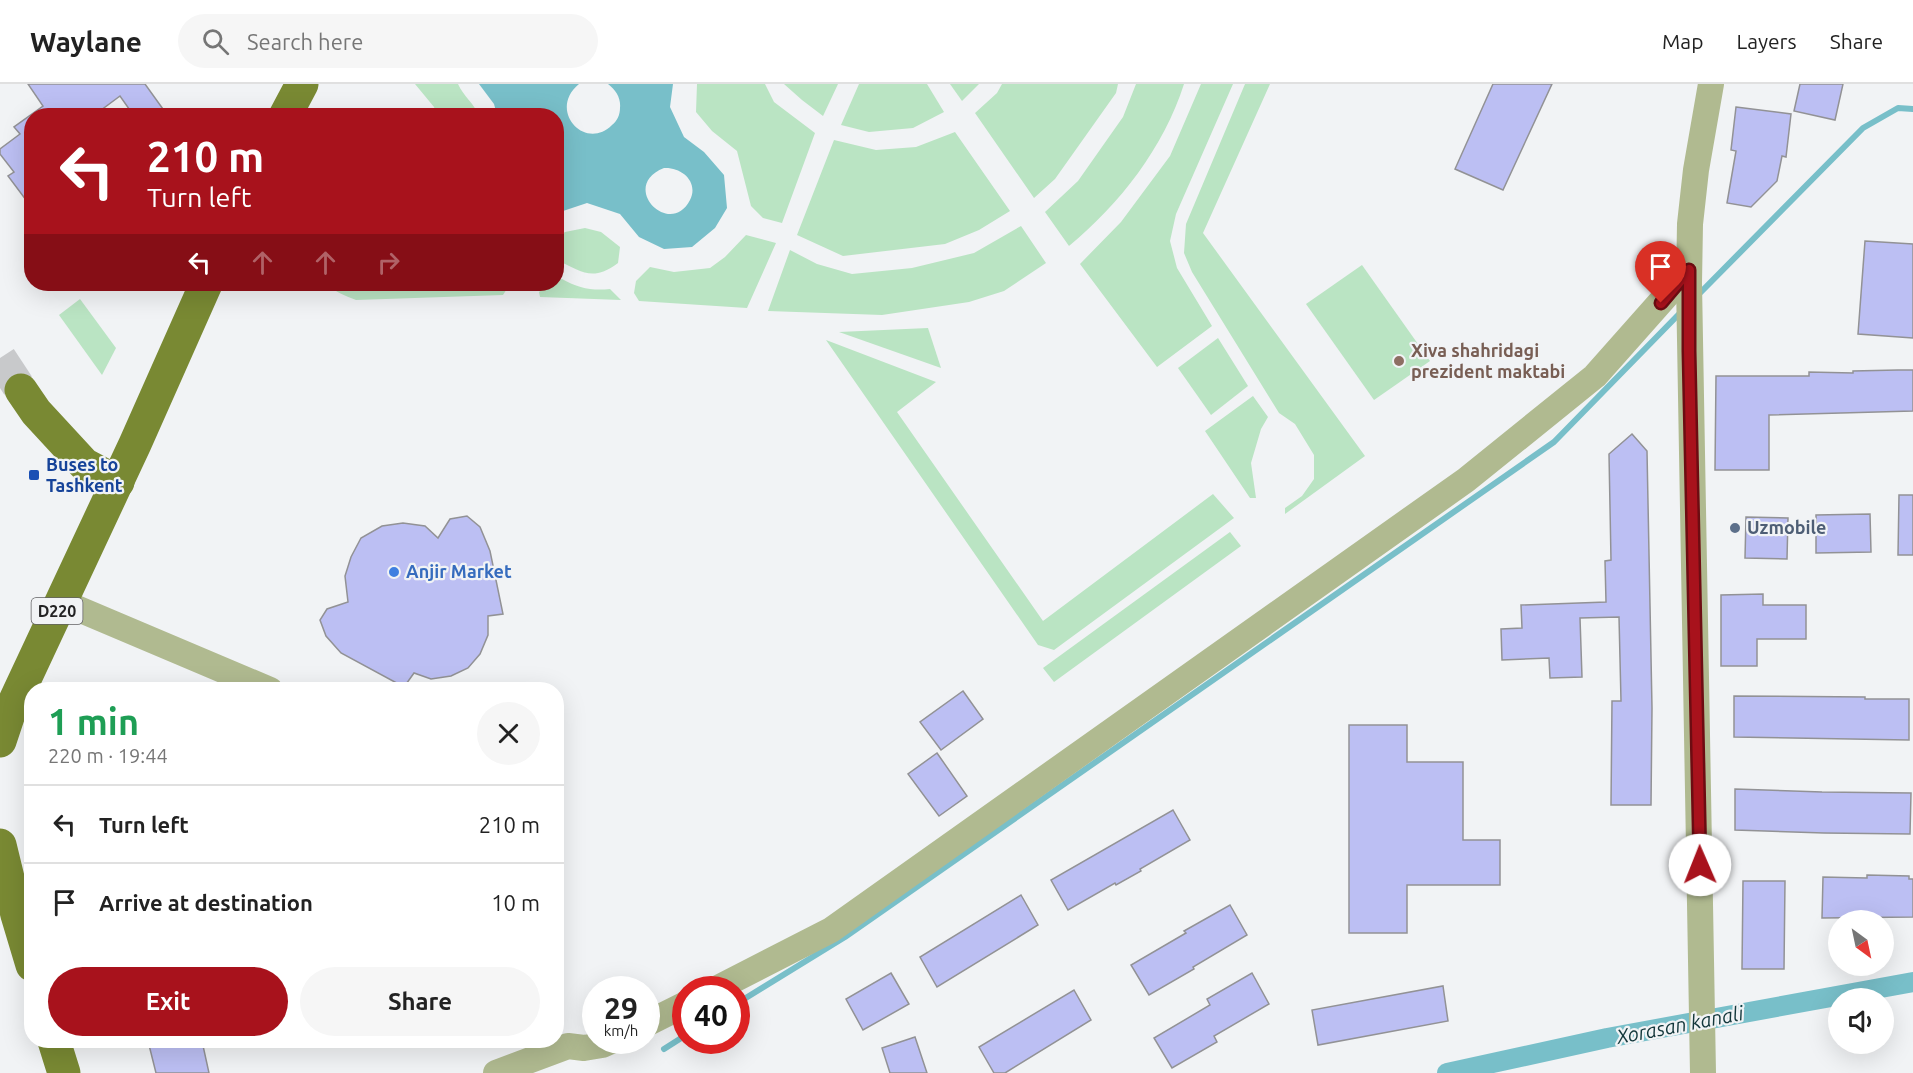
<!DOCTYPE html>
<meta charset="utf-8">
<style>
:root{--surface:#fff;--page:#f6f6f6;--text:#222;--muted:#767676;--line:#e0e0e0;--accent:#a8121c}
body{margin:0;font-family:Ubuntu,sans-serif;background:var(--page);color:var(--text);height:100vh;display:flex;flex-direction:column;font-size:22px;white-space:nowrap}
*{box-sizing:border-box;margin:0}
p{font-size:20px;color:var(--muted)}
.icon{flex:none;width:33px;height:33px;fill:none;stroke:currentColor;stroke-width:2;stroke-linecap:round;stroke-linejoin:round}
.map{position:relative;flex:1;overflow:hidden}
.details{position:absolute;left:24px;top:598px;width:540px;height:366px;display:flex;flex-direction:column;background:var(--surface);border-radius:24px;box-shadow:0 6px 24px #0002}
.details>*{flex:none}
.banner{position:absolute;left:24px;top:24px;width:540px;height:183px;border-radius:24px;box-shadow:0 6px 24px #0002;background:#a8121c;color:#fff;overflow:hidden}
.needle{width:39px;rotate:147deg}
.controls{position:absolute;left:1828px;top:826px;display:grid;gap:12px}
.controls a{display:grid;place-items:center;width:66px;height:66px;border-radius:50%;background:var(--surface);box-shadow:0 6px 24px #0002;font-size:30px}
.speed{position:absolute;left:582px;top:892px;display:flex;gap:12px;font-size:30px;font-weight:700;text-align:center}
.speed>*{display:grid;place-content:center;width:78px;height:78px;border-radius:50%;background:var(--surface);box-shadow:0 6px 24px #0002;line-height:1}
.speed small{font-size:15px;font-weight:400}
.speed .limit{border:9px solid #d22;background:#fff;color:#111}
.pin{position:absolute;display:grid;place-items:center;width:51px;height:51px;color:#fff;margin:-62px -26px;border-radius:50% 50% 50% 0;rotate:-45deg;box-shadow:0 0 6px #0007}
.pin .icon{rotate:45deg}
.me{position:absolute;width:66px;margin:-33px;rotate:359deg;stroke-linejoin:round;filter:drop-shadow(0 0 4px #0008)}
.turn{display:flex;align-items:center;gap:21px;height:126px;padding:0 24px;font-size:27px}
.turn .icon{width:78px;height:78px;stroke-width:2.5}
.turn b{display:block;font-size:42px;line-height:51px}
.lanes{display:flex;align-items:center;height:57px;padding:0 24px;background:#0003;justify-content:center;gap:30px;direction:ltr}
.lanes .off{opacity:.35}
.round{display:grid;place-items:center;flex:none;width:63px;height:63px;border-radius:32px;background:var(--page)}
.head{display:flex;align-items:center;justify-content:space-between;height:102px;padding:0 24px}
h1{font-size:36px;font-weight:600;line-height:45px;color:#1e9e55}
.button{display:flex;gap:12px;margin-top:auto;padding:12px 24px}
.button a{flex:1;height:69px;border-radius:36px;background:var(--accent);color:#fff;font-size:24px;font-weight:600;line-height:69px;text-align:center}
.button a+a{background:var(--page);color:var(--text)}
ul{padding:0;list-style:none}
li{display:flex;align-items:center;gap:18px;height:78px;padding:0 24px;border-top:2px solid var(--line)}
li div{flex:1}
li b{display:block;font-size:22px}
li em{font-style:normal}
header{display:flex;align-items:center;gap:36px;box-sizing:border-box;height:84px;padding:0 30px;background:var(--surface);border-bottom:2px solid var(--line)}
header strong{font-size:28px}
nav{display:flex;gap:33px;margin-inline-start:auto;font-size:21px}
.search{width:420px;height:54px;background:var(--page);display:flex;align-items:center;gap:15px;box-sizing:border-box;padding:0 21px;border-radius:33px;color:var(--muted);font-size:22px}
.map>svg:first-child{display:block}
.green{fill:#bae4c3}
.water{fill:#78bfc9;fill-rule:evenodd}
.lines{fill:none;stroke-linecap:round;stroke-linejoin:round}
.stream{stroke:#78bfc9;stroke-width:6}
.canal{stroke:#78bfc9;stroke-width:20}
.building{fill:#bcbff3;stroke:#929295;stroke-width:1.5}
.major-tunnel{stroke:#c8c9cb;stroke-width:33;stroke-dasharray:33 16;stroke-linecap:butt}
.minor{stroke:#b0ba90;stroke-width:26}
.major{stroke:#798933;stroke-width:33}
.route-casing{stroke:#6d0c12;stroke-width:15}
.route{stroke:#a8121c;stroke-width:10}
.education-dot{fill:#8d6e63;stroke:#f1f3f5;stroke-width:2}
.transit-dot{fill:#1a4fb4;stroke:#f1f3f5;stroke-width:2}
.service-dot{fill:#5c6f8a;stroke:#f1f3f5;stroke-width:2}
.shop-dot{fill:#3f7fe0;stroke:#f1f3f5;stroke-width:2}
.labels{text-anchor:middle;stroke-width:4.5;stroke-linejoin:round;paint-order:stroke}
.shield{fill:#f1f3f5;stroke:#616163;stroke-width:1.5}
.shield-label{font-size:16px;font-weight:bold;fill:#232324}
.education-label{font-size:18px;font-weight:bold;fill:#785e54;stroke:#f1f3f5;text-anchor:start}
.transit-label{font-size:18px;font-weight:bold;fill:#164399;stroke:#f1f3f5;text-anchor:start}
.service-label{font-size:18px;font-weight:bold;fill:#4e5e75;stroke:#f1f3f5;text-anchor:start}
.shop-label{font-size:18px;font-weight:bold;fill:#366cbe;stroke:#f1f3f5;text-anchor:start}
.water-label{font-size:20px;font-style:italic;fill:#13373b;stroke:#f1f3f5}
</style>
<header>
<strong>Waylane</strong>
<div class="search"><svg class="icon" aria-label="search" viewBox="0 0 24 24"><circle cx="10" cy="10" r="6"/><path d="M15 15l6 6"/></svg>Search here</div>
<nav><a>Map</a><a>Layers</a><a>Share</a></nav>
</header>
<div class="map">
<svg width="1913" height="989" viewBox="0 0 1913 989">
<rect width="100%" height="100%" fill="#f1f3f5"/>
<g class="green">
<path d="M 415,0 L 458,0 C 463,12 475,20 478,31 L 437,31 L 434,23 Z"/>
<polygon points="697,0 765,0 774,18 815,49 782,139 763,134 751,122 737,67 712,47 696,28"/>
<polygon points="784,0 838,0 823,32 802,16"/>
<polygon points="859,0 927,0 944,28 913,44 869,48 841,41"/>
<polygon points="950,0 979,0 962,17"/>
<polygon points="1002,0 1118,0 1116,9 1055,95 1034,114 975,29 997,9"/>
<path d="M 1136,0 L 1184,0 C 1164,63 1120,120 1069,162 L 1045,128 L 1078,97 L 1123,33 Z"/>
<polygon points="1201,0 1233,0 1176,130 1170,157 1177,184 1212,242 1157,283 1080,180 1121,138 1170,72"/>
<polygon points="1245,0 1270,0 1203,149 1365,372 1285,430 1285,424 1302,412 1314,395 1314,371 1295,340 1279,329 1192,188 1184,169 1186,140"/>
<polygon points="955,48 1010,127 979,146 945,160 843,172 797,151 834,56 876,66 916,63"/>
<polygon points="1021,142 1046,179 1004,207 969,218 882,231 768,227 790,166 817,180 852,190 912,184 974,169"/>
<path d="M 585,144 L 601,148 L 620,163 L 618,179 C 592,198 583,188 557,176 L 557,154 L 565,148 Z"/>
<polygon points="746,151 776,159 747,224 639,217 634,209 636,197 650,183 674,188 710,184 725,173"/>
<polygon points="1362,181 1430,277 1374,316 1306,220"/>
<path d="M 562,195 C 578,204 592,207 610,205 L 621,216 L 540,213 L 539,208 L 549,200 L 556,200 L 557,197 Z"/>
<path d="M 328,200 L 510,200 L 503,211 L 356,216 C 346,212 334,208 328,200 Z"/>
<polygon points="80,215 116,264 102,291 59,231"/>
<polygon points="928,244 941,284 839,248"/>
<polygon points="1218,254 1248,302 1211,331 1178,284"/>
<polygon points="826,256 936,298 897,328 1043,537 1213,410 1234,434 1054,566 1038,561"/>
<polygon points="1253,312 1268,333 1261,345 1251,379 1256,414 1250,414 1205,347"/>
<polygon points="1230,448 1241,462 1054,598 1043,584"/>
</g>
<path class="water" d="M 479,0 L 579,0 C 547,26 585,68 612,41 C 617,37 620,31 620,24 C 621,14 616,6 608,0 L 673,0 L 670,23 L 684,53 L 704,68 L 724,91 L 727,124 L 715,144 L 692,163 L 664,165 L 639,153 L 620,130 L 587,119 L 557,129 L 556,32 L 497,31 L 494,20 ZM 664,84 C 682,83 699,98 690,116 C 670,155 618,102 664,84 Z"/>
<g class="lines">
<g class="stream">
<polyline points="1698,211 1863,44 1898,24 1913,25"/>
<polyline points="736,920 845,853 1554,358 1682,227"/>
<polyline points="664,965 686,951"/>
</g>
<polyline class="canal" points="1447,989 1607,954 1913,898"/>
</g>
<g class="building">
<polygon points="28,0 145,0 168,32 134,32 120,12 93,32 32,32 32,124 8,92 14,88 0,70 0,65 20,50 14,43 43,22"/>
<polygon points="1493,0 1552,0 1503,106 1455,85"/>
<polygon points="1800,0 1843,0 1835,36 1794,27"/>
<polygon points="1736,23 1791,30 1786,73 1782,72 1777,97 1751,123 1727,119 1736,67 1731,66"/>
<polygon points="1865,157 1913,160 1913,254 1858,250"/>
<polygon points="1898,286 1913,286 1913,327 1769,331 1769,386 1715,386 1716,292 1809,292 1809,288 1853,289 1853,287"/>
<polygon points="1632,350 1647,367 1652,624 1651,721 1611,721 1612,617 1621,617 1619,533 1580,534 1582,593 1550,594 1549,574 1502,576 1501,545 1522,544 1521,521 1606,518 1605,477 1611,476 1609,370"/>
<polygon points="1899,411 1913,411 1913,471 1898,471"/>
<polygon points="1870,430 1871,468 1816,469 1816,431"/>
<polygon points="467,432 480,443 490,467 503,530 488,532 488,551 480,570 468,584 451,592 431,595 414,589 404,603 341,569 326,552 320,536 327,525 348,518 345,492 351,473 361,454 382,442 403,439 425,442 438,454 450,435"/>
<polygon points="1746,433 1788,434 1787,475 1745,474"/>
<polygon points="1763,510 1763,521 1806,521 1806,555 1757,555 1757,582 1721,582 1721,511"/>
<polygon points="963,607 983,635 941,666 920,638"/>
<polygon points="1734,612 1865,613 1865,615 1909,615 1909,656 1734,653"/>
<polygon points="1349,641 1407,641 1407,678 1463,678 1463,756 1500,756 1500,801 1407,801 1407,849 1349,849"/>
<polygon points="937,669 967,712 939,732 908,690"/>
<polygon points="1735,705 1822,708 1911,709 1910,750 1824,749 1735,746"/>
<polygon points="1173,726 1190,756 1140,785 1141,787 1116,801 1115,799 1068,826 1051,796"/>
<polygon points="1867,791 1909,792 1909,795 1913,795 1913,833 1822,834 1823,793 1867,794"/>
<polygon points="1743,797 1785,797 1784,885 1742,885"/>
<polygon points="1021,811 1038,841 937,903 920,873"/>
<polygon points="1230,821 1247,851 1193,883 1194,885 1149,911 1131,881 1186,849 1184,847"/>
<polygon points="891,889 909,920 863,946 846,915"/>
<polygon points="1252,889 1269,920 1214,952 1217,958 1172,984 1154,954 1210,921 1207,915"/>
<polygon points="1443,902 1448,937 1318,961 1312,926"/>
<polygon points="1074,906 1091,936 1005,989 994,989 979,963"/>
<polygon points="915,953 927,989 890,989 882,964"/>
<polygon points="148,957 202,957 209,989 156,989"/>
</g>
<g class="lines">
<polyline class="major-tunnel" points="0,274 21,306"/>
<g class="minor">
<polyline points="62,518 270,606"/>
<polyline points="714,906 831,846 1466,396 1595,292 1689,186"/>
<polyline points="646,940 686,920"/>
<polyline points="496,989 568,962 584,964 602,961 611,957"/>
<polyline points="1703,989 1689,199 1690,140 1696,86 1711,0"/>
</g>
<g class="major">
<polyline points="285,32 302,0"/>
<polyline points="21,306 36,328 84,380 118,398"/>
<polyline points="0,657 10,627 135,360 206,200"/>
<polyline points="0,761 17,831 32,881"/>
<polyline points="54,957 64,989"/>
</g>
</g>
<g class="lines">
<defs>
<polyline id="route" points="1661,219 1689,186 1689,267 1700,781"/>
</defs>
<use href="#route" class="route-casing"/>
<use href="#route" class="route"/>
</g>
<circle class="education-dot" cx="1399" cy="277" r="6"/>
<rect class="transit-dot" x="28" y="385" width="12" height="12" rx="3"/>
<circle class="service-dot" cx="1735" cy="444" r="6"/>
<circle class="shop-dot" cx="394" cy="488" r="6"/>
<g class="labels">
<rect class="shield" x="31.5" y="514" width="51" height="26" rx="4.5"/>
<g class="shield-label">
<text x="57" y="533">D220</text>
</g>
<g class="education-label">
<text x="1411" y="273">Xiva shahridagi<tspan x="1411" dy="21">prezident maktabi</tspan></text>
</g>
<g class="transit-label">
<text x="46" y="387">Buses to<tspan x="46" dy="21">Tashkent</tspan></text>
</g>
<g class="service-label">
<text x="1747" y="450">Uzmobile</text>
</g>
<g class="shop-label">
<text x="406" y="494">Anjir Market</text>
</g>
<g class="water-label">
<text transform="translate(1680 941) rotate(-11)" y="7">Xorasan kanali</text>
</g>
</g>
</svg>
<div class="controls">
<a><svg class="needle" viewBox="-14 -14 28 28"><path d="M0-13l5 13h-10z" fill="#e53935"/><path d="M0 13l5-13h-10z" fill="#767676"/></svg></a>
<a><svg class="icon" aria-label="sound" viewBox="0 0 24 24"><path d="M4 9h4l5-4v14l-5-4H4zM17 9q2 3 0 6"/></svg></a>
</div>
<div class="speed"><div>29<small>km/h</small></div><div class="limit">40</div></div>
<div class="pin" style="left:1661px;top:219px;background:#d93025"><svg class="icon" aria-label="arrive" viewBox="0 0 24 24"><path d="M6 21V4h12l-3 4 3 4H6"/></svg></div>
<svg class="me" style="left:1700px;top:781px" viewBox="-20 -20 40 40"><circle r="19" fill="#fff"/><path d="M0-13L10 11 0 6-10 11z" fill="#a8121c"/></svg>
<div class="banner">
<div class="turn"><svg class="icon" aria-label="left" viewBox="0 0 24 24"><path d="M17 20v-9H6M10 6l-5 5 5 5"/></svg><div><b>210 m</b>Turn left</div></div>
<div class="lanes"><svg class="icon" aria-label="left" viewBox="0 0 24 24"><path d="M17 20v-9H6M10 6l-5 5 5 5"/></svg><svg class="icon off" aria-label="ahead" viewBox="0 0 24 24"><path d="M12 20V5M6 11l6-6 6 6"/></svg><svg class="icon off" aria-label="ahead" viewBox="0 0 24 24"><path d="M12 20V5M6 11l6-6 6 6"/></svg><svg class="icon off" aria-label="right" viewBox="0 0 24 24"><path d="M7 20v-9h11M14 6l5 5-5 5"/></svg></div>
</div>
<section class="details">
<div class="head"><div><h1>1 min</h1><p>220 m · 19:44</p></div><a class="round"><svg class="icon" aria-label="close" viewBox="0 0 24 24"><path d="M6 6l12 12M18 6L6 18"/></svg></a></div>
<ul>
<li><svg class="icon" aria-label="left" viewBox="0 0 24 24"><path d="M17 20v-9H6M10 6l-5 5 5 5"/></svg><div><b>Turn left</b></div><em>210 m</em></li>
<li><svg class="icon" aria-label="arrive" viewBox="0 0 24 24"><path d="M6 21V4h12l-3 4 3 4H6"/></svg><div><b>Arrive at destination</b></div><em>10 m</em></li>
</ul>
<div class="button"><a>Exit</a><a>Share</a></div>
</section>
</div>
